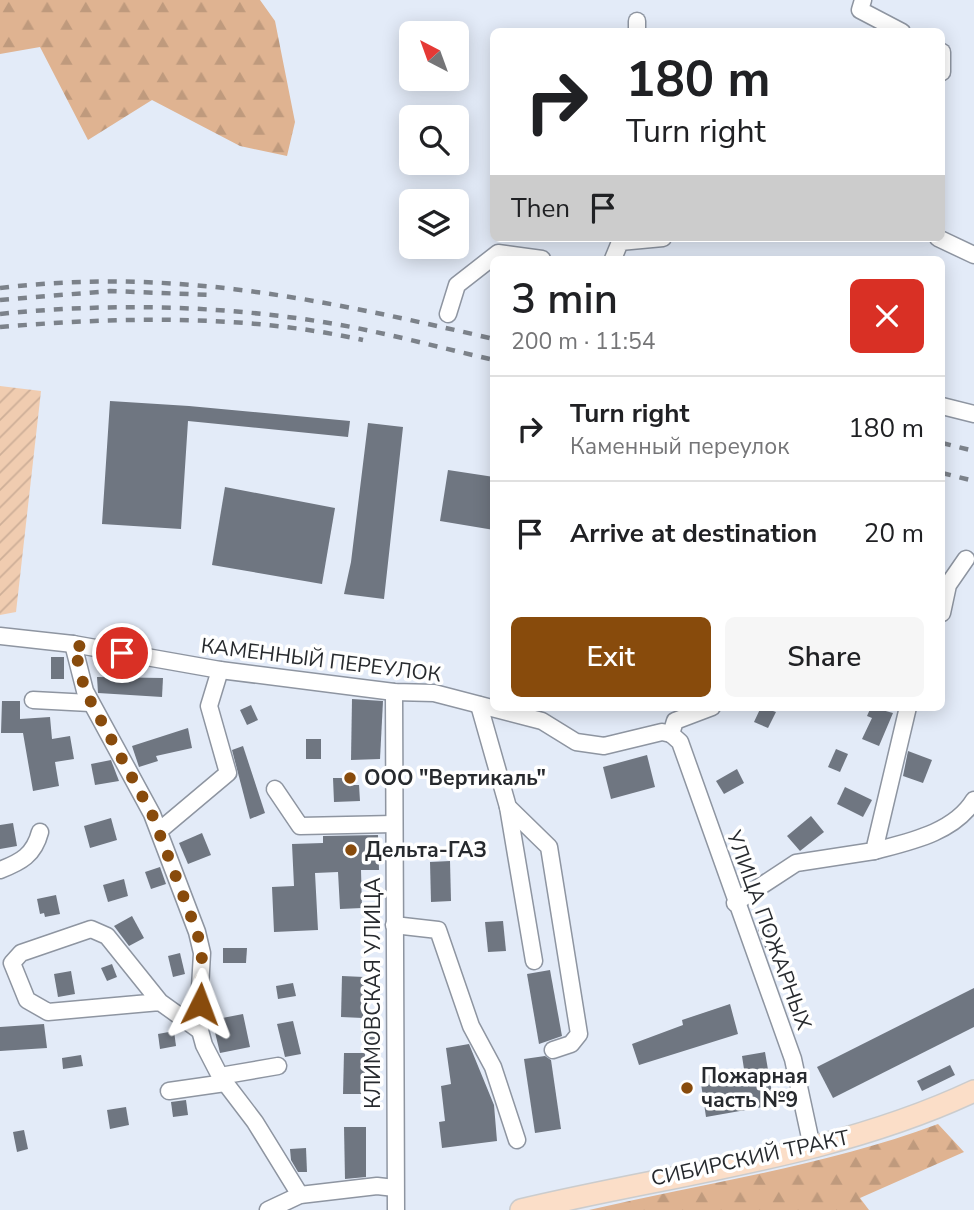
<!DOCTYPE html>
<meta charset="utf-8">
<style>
:root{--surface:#fff;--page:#f6f6f6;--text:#202124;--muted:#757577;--line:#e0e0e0;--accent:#884b0c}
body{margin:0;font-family:"Nunito Sans",sans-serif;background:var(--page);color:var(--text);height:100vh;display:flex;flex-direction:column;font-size:26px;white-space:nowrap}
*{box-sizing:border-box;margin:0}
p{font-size:23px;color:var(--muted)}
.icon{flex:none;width:38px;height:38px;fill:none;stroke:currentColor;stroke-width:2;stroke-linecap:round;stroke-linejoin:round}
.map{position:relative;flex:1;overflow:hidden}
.details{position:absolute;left:490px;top:256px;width:455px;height:455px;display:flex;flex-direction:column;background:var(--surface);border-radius:10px;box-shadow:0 4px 18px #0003}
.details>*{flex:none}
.banner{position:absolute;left:490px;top:28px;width:455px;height:214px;border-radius:10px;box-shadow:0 4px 18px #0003;background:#fff;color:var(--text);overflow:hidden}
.needle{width:46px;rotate:319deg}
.tools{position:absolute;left:399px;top:21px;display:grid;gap:14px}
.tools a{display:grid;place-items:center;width:70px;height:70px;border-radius:10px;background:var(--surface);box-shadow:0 4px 18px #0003;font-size:35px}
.pin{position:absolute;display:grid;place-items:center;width:60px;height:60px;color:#fff;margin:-30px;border:4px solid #fff;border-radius:50%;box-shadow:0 2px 7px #0007}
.me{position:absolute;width:77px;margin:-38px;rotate:3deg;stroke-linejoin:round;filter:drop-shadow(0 0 5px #0008)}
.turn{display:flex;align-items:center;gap:24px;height:147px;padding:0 21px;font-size:32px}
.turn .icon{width:91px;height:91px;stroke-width:2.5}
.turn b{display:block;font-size:49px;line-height:60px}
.then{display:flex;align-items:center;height:66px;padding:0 21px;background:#0003;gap:14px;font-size:26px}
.round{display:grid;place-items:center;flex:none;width:74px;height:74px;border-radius:10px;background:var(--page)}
.headline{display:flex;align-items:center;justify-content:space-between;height:119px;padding:0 21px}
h1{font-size:42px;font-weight:600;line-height:52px}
.action{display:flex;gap:14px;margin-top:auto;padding:14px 21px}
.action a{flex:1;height:80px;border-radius:10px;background:var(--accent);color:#fff;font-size:28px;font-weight:600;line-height:80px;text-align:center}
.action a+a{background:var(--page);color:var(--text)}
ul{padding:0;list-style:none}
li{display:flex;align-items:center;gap:21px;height:105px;padding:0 21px;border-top:2px solid var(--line)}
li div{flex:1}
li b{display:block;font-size:26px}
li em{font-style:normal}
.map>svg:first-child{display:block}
.forest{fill:url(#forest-firs)}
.garden{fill:url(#garden-furrows)}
.building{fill:#6f7681}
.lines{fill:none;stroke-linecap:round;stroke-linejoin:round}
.minor-casing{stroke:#8e95a1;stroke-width:19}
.major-casing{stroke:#cbcccd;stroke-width:24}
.minor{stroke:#fff;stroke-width:16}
.major{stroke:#fbdec8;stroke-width:21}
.rail{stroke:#7c828a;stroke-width:4.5;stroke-dasharray:9 9;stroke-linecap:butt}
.route{stroke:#884b0c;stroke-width:12;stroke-dasharray:0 21.6}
.poi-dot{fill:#884b0c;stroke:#fff;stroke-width:2.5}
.labels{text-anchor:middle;stroke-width:7;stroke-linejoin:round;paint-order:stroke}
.street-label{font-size:21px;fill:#272a2e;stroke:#fff}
.poi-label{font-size:21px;font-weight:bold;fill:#272a2e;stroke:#fff;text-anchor:start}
</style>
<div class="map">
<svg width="974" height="1210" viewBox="0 0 974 1210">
<defs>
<pattern id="forest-firs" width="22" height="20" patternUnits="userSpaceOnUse" patternTransform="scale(1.75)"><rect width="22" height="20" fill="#dfb391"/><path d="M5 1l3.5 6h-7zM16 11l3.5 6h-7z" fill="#bf9a7d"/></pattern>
<pattern id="garden-furrows" width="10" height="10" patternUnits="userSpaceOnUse" patternTransform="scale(1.75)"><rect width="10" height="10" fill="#f0ccb0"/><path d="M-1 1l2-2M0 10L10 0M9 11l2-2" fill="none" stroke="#ceaf98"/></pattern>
</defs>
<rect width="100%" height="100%" fill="#e3ebf8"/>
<g class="forest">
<polygon points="0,0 260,0 275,21 295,122 287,156 240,146 152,100 88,140 40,47 0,54"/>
<path d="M 938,1124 L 964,1152 L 860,1198 L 869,1210 L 589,1210 C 706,1183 825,1166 938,1124 Z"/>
</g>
<polygon class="garden" points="0,386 41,391 16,612 0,615"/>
<g class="building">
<polygon points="110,401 189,406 350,421 348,437 188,421 181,529 102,524"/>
<polygon points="368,423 403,427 384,599 344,594 351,562"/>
<polygon points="448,470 494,477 494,530 440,521"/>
<polygon points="225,487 335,508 322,584 212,565"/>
<rect x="51" y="657" width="13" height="22"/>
<polygon points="97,677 163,678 162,697 98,693"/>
<polygon points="352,699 383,701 380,759 351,760"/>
<polygon points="2,701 20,701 20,719 50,717 52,739 70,736 74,759 55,762 59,786 33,791 23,733 1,733"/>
<polygon points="251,705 258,720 247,725 240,710"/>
<polygon points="761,707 776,712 768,728 754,722"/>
<polygon points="871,707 893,713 879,746 862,739 872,718 867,716"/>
<polygon points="188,728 192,748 156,756 158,761 139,767 132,746"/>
<rect x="306" y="739" width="15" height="20"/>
<polygon points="243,746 265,813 250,819 232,750"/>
<polygon points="836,749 848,754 840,772 828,767"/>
<polygon points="908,751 932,760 923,783 903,776"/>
<polygon points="647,755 655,787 611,799 603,767"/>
<polygon points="111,760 119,781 95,785 91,764"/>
<polygon points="737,769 744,783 724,794 716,781"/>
<polygon points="333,778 351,778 351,785 359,785 360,801 334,802"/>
<polygon points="845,787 872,800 863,817 837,804"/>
<polygon points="811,816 824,832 800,851 787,836"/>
<polygon points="111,818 117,840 90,848 84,826"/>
<polygon points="13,823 17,846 0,849 0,825"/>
<polygon points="202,833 211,855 188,864 179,843"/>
<polygon points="378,835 379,870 361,870 362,908 340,909 338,872 315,873 318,930 274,932 272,887 294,886 292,844 323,843 323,836"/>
<polygon points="450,861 451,901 431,902 430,862"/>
<polygon points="160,867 166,884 151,889 145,872"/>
<polygon points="124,879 128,896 108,902 103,885"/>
<polygon points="56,895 60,914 45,917 44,913 40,914 37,899"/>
<polygon points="132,916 144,938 129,946 114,926"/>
<polygon points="503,921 506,951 488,952 485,922"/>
<polygon points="765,925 778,942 766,950 758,930"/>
<polygon points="223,948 247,948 246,963 223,963"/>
<polygon points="180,953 185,974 173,977 168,956"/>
<polygon points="112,964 117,977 107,981 101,968"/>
<polygon points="550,970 562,1036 539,1044 527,974"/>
<polygon points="71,971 75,994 58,997 54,974"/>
<polygon points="342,976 364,977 363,1018 341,1017"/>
<polygon points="293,983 296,996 278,999 276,986"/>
<polygon points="974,988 974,1027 833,1098 817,1067"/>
<polygon points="730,1004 738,1034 639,1065 632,1044 683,1025 682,1020"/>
<polygon points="243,1014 250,1047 220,1053 212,1020"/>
<polygon points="293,1021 301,1054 285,1057 277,1024"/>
<polygon points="44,1024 47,1048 0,1051 0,1027"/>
<rect x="362" y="1024" width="17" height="18"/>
<polygon points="174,1031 176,1046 160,1049 158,1034"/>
<polygon points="469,1044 494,1105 497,1141 442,1148 439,1122 445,1121 441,1086 451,1084 446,1048"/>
<polygon points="765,1052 774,1105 706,1117 700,1077 744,1069 742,1056"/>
<polygon points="344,1053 365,1053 365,1094 343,1094"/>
<polygon points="81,1055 83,1066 63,1069 62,1058"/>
<polygon points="545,1056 551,1060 561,1129 535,1133 524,1059"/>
<polygon points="950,1065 955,1075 922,1091 917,1081"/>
<polygon points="186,1100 188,1115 173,1117 171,1102"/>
<polygon points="126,1107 129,1125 110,1129 107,1110"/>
<polygon points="344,1127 366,1127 366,1177 345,1179"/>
<polygon points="24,1130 28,1149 17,1152 13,1132"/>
<polygon points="306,1148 307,1172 298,1172 291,1160 290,1149"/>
</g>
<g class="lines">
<defs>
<g id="minor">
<polyline points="863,0 860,10 902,32"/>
<polyline points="637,21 637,32"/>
<polyline points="942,52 942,72"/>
<polyline points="938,238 974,255"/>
<polyline points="613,259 620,242 663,238"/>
<polyline points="448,314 457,285 498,253 542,259"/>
<polyline points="942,406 974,414"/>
<polyline points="942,613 948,585 966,559"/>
<polyline points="0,636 73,644 220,670 394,692 434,693 542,721 576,742 604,746 662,732 671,734"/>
<polyline points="73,644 85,691 152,814 197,932 202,953 198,1023 204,1045 220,1076 255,1122 300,1195"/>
<polyline points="394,692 396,1210"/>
<polyline points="33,700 90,703"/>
<polyline points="479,705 508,807 549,847 579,1034 571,1044 553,1050"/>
<polyline points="671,734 680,742 793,1059 812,1147"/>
<polyline points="671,734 675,721 712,707"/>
<polyline points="275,789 300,826 394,824"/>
<polyline points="508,807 534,961"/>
<polyline points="159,831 228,773 209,706 220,670"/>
<path d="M 874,851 C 908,842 954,833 974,800"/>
<path d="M 0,870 C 21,862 34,855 40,832"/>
<polyline points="735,903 796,863 874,851 908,707"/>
<polyline points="394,925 438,930 471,1026 493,1067 517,1140"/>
<polyline points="160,1002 48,1012 27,1000 12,963 21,953 91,929 107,936 160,1002 199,1030"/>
<polyline points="220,1076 278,1066"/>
<polyline points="169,1091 225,1083"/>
<polyline points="268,1210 300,1195 377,1186 395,1188"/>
</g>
<path id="major" d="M 521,1210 C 671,1174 834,1157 974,1091"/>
</defs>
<use href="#minor" class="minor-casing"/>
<use href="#major" class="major-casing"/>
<use href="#minor" class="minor"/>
<use href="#major" class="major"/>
<g class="rail">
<path d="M 0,288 C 174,267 325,300 494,339"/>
<polyline points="0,300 110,291 212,295"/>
<path d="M 0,314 C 107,303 216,305 323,322 C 380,331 437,347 494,360"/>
<path d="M 0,327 C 119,317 245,314 363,340"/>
<polyline points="942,443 974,451"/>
<polyline points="942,473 974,481"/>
</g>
</g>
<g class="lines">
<polyline class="route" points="122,653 74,645 85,691 152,814 197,932 202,953 200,1004"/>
</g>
<g class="poi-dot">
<circle cx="350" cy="778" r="7"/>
<circle cx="351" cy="850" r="7"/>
<circle cx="687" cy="1088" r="7"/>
</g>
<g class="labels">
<g class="street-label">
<text transform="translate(321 660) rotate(7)" y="7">КАМЕННЫЙ ПЕРЕУЛОК</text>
<text transform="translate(769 930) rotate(70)" y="7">УЛИЦА ПОЖАРНЫХ</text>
<text transform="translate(373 993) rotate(-90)" y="7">КЛИМОВСКАЯ УЛИЦА</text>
<text transform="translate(750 1158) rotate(-12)" y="7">СИБИРСКИЙ ТРАКТ</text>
</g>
<g class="poi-label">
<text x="364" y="785">ООО "Вертикаль"</text>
<text x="365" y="857">Дельта-ГАЗ</text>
<text x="701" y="1083">Пожарная<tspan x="701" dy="24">часть №9</tspan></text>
</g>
</g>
</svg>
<div class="tools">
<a><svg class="needle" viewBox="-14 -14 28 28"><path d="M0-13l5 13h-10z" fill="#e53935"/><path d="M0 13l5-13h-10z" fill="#757577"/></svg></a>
<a><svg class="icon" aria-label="search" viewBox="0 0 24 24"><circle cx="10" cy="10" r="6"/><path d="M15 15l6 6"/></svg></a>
<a><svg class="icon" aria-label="layers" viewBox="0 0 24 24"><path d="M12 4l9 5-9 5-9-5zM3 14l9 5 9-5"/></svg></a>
</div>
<div class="pin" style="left:122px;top:653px;background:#d93025"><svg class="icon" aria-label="arrive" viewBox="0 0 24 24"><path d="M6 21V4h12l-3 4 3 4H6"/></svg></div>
<svg class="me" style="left:200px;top:1004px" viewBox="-20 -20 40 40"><path d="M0-17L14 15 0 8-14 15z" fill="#884b0c" stroke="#fff" stroke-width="4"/></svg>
<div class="banner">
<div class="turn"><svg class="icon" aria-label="right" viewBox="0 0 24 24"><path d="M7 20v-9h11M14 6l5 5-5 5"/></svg><div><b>180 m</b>Turn right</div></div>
<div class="then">Then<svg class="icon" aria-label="arrive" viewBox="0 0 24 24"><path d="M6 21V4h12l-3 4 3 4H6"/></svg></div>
</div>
<section class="details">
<div class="headline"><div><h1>3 min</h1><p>200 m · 11:54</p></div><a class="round" style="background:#d93025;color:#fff"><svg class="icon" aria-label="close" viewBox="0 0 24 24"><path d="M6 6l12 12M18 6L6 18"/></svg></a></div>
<ul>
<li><svg class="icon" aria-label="right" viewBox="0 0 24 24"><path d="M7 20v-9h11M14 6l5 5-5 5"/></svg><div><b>Turn right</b><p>Каменный переулок</p></div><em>180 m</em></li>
<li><svg class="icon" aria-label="arrive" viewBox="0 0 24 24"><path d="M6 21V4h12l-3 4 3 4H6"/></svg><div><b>Arrive at destination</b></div><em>20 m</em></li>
</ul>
<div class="action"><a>Exit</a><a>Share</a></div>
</section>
</div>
